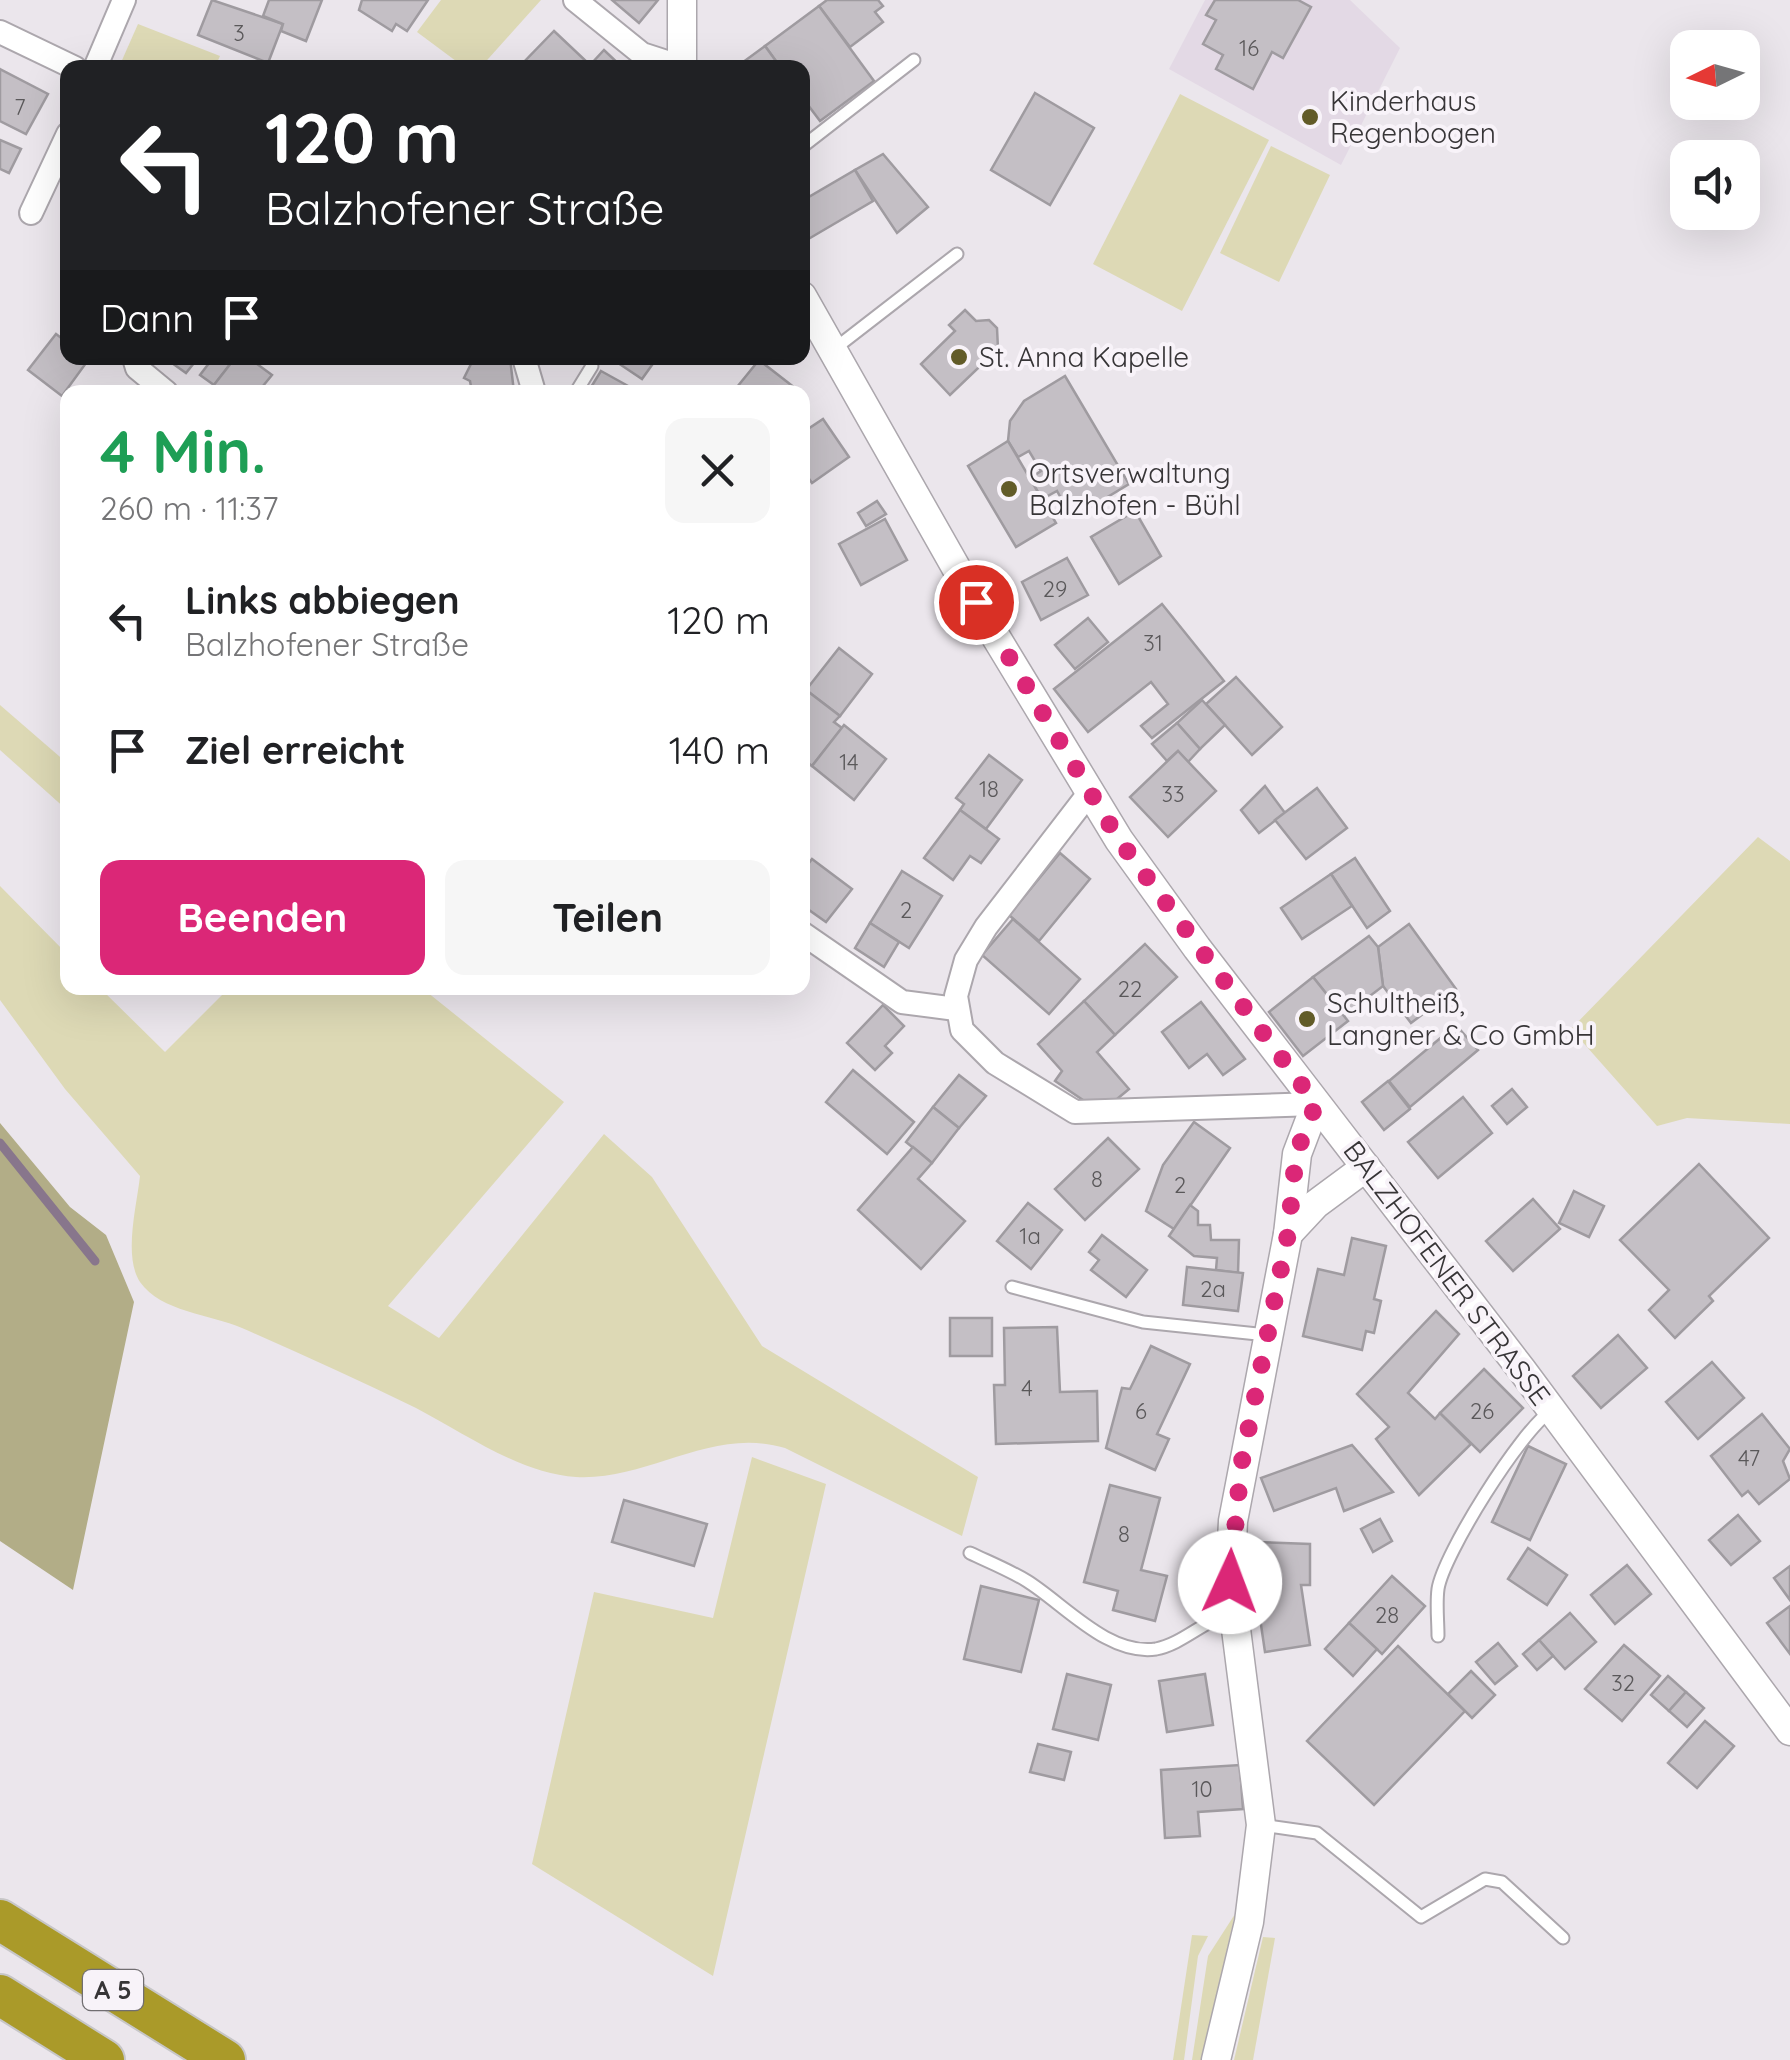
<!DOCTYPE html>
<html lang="de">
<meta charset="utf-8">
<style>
:root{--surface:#fff;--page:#f6f6f6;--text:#202124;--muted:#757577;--accent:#db2777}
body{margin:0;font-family:Quicksand,sans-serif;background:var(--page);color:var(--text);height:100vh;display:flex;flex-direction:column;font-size:38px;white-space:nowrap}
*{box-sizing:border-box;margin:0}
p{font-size:32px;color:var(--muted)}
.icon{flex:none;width:55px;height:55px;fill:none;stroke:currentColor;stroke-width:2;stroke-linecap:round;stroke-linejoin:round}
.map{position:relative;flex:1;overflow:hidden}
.side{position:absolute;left:60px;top:385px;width:750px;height:610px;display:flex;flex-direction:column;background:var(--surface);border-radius:20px;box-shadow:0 10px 40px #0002}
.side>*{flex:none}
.banner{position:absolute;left:60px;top:60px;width:750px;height:305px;border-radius:20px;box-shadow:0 10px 40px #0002;background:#202124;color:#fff;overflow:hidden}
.needle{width:65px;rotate:265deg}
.tools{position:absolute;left:1670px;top:30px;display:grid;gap:20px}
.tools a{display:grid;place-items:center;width:90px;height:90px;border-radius:20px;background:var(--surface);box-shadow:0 10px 40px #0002;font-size:50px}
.pin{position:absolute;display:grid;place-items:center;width:85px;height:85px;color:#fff;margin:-42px;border:5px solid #fff;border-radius:50%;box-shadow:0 2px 10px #0007}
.me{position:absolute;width:110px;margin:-55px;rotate:2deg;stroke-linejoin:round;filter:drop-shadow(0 0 8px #0008)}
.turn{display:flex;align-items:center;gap:35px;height:210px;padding:0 40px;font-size:45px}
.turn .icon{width:130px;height:130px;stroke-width:2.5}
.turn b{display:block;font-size:70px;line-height:85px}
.then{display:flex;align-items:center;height:95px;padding:0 40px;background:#0003;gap:20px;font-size:38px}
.round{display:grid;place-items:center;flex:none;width:105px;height:105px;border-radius:20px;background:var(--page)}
.headline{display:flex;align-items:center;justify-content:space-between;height:170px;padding:0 40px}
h1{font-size:60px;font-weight:800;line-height:75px;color:#1e9e55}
.action{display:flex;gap:20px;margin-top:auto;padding:20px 40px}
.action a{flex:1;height:115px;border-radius:20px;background:var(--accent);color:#fff;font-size:40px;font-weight:800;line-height:115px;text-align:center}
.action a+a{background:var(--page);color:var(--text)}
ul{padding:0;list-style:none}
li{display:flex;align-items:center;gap:30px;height:130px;padding:0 40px}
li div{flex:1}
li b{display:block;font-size:38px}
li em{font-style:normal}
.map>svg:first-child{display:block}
.built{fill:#e3d9e5}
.green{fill:#ddd9b5}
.forest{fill:#b2ad87}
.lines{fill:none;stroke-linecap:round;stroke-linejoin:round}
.stream{stroke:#88768c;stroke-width:9}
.building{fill:#c4bfc5;stroke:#9f9ba0;stroke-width:2.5}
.service-casing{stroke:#aca7ad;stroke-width:15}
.minor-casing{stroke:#aca7ad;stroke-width:26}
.tertiary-casing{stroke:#aca7ad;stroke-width:31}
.motorway-casing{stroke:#c7c6c7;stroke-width:44}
.service{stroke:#fff;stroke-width:11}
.minor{stroke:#fff;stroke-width:22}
.tertiary{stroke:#fff;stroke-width:28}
.motorway{stroke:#aa9a29;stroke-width:40}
.route{stroke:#db2777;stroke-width:18;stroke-dasharray:0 32.4}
.poi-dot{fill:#625b28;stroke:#f8f3f9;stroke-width:4}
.labels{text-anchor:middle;stroke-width:8;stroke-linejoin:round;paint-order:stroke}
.number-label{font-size:22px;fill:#5a585a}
.shield{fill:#f8f3f9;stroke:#716e71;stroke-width:2.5}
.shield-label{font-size:25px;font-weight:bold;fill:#373537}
.poi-label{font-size:28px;fill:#373537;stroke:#f8f3f9;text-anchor:start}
.street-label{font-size:28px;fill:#373537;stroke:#f8f3f9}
</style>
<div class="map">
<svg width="1790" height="2060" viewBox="0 0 1790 2060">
<rect width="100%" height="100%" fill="#ebe6ec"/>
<polygon class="built" points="1205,0 1350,0 1400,48 1341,165 1169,69"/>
<g class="green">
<polygon points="441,0 541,0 480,68 464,67 417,32"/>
<polygon points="138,24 220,56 215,67 119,67"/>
<polygon points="1180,94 1269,140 1182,311 1093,264"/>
<polygon points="1271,146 1330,175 1279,282 1220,253"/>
<polygon points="0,705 67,763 67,810 0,750"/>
<polygon points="1758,837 1790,861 1790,1124 1687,1118 1657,1126 1571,1029"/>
<path d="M 0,886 L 67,954 L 68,988 L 100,988 L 165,1052 L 229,988 L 422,988 L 564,1102 L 388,1306 L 439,1338 L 604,1134 L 652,1177 L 762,1346 L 978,1477 L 962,1536 L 785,1448 C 711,1426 649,1481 576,1477 C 521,1474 464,1433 416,1408 C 359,1380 301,1354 242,1328 C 210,1314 161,1312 140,1282 C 123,1256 137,1205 140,1176 L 65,1089 L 0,1000 Z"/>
<polygon points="752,1457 826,1484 713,1976 532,1864 594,1592 713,1618"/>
<polygon points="1235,1914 1202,2060 1192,2060 1208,1956"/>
<polygon points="1192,1935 1208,1936 1198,1956 1184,2060 1173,2060"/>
<polygon points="1263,1937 1275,1938 1253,2060 1234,2060"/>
</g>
<polygon class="forest" points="0,1123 70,1207 106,1235 134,1302 73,1590 0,1541"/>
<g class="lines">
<polyline class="stream" points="0,1143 95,1261"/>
</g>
<g class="building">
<polygon points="212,0 283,24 268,63 198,35"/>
<polygon points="269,0 322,0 306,41 281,31 283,24 263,16"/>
<polygon points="362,0 428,0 407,31 396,24 392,31 359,10"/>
<polygon points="612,0 658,0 639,23"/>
<polygon points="827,0 878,0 883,6 875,12 883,22 850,47 819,6"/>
<polygon points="1215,0 1298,0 1311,7 1283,58 1272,52 1253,89 1216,69 1223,55 1203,44 1216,20 1206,15"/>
<polygon points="819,6 874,81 820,121 802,97 802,68 781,68 765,46"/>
<polygon points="554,31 590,65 604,50 623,68 524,68 521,65"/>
<polygon points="765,46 781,68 735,68"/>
<polygon points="0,69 48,94 26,134 0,121"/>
<polygon points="1035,93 1094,128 1050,205 991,170"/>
<polygon points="0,140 21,149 9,173 0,169"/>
<polygon points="883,154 928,207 897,233 855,170"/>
<polygon points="855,170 873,201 805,241 802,201"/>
<polygon points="965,310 976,321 989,320 997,328 998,349 950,395 921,364 955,331 949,325"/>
<polygon points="56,334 68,343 68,358 89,359 62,396 28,370"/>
<polygon points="165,358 198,358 186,373"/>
<polygon points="213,358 235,358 214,385 200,375"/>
<polygon points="235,358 249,358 272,375 258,392 210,390"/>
<polygon points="474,358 510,358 514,392 472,392 470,381 464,378"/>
<polygon points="617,358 657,358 642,379 615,361"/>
<polygon points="759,360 795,388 792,392 733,392"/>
<polygon points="601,371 639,392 588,392"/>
<polygon points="1065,376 1129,484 1081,513 1070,494 1062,500 1057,491 1042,499 1030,478 1041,471 1029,451 1018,457 1008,441 1010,421 1024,401"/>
<polygon points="823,419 849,457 812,483 802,469 802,433"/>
<polygon points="1008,441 1056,523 1016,547 968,466"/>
<polygon points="877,501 886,514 866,526 858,513"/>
<polygon points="1135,511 1161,556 1119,584 1091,537"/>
<polygon points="885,519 907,560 861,585 839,544"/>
<polygon points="1067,558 1088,595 1041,620 1022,582"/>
<polygon points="1162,604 1224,681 1152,738 1141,726 1168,704 1151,682 1088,732 1054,689"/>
<polygon points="1088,618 1108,642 1075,669 1055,645"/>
<polygon points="839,648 872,674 840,716 806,690"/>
<polygon points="1236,677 1282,727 1252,755 1206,704"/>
<polygon points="806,690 840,716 834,722 842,728 812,766 802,758"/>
<polygon points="1202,700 1225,725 1200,749 1177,723"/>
<polygon points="1177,723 1200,749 1188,762 1178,751 1167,761 1152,744"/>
<polygon points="844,725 886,759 854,800 812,766"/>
<polygon points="1178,751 1216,791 1168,837 1130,797"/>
<polygon points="989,755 1022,780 986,829 960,810 964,804 956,798"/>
<polygon points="1265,786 1285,813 1259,833 1241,810"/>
<polygon points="1317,788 1347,828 1306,859 1275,820"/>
<polygon points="960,810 999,839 981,863 970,856 953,880 924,858"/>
<polygon points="1060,853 1090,879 1039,941 1009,915"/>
<polygon points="1355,858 1390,911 1367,928 1331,874"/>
<polygon points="812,859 852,889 826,922 802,905 802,872"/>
<polygon points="902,871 942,896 909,948 870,923"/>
<polygon points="1331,874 1352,906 1302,939 1281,908"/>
<polygon points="1013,919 1080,979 1049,1014 982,955"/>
<polygon points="870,923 899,942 884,967 855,948"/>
<polygon points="1409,924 1456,989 1411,1023 1383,986 1378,947"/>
<polygon points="1369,936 1378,947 1383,986 1344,1016 1313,977"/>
<polygon points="1145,944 1177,977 1115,1035 1084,1001"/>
<polygon points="1313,977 1348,1021 1303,1056 1269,1012"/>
<polygon points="1084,1001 1115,1035 1097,1052 1129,1089 1111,1104 1083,1100 1055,1081 1062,1071 1038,1044"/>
<polygon points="1201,1002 1245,1059 1223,1075 1207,1054 1189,1068 1162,1032"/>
<polygon points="883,1005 904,1026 885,1046 892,1053 875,1070 847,1043"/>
<polygon points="1456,1025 1478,1050 1410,1107 1389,1081"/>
<polygon points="853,1070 914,1122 887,1154 826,1102"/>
<polygon points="959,1075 986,1096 959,1128 933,1107"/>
<polygon points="1388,1081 1410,1109 1384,1130 1362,1102"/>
<polygon points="1512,1089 1527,1107 1507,1124 1492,1106"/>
<polygon points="1463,1097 1492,1133 1438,1178 1408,1142"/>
<polygon points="933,1107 959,1128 932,1163 906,1142"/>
<polygon points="1194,1122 1230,1148 1174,1229 1146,1211 1163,1165"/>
<polygon points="1108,1138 1139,1169 1085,1220 1055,1189"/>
<polygon points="913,1147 932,1163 918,1179 965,1221 921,1269 858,1210"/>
<polygon points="1699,1164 1769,1238 1709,1296 1713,1301 1675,1338 1649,1310 1669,1290 1620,1240"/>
<polygon points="1574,1191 1604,1206 1589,1237 1559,1223"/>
<polygon points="1533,1199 1560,1229 1513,1271 1486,1241"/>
<polygon points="1028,1203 1062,1230 1031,1269 997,1241"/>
<polygon points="1190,1205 1198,1211 1198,1225 1210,1225 1211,1240 1239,1240 1238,1273 1216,1270 1217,1258 1194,1256 1169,1236"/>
<polygon points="1102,1235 1147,1270 1126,1297 1091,1270 1099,1260 1089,1252"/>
<polygon points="1352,1238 1386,1246 1374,1299 1381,1301 1374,1333 1366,1331 1362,1350 1303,1336 1318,1269 1344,1275"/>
<polygon points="1187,1267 1243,1273 1238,1311 1183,1305"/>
<polygon points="1436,1311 1459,1334 1408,1393 1435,1419 1440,1413 1471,1444 1419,1495 1376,1439 1389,1427 1357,1394"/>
<rect x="950" y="1318" width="42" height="38"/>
<polygon points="1057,1327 1060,1392 1097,1391 1098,1441 996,1444 994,1385 1005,1385 1004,1328"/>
<polygon points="1618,1335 1647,1368 1601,1408 1573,1376"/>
<polygon points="1151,1346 1190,1364 1157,1434 1169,1439 1155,1470 1106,1448 1122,1388 1130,1389"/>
<polygon points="1712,1362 1744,1398 1698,1439 1666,1402"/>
<polygon points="1484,1369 1523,1408 1480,1452 1440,1413"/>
<polygon points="1762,1414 1790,1449 1783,1461 1790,1479 1759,1504 1748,1491 1742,1496 1711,1456"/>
<polygon points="1352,1445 1393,1492 1344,1511 1336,1488 1274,1511 1261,1478"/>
<polygon points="1528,1446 1566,1464 1530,1540 1492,1522"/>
<polygon points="1110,1485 1160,1498 1141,1570 1167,1576 1155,1621 1113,1610 1118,1591 1084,1582"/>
<polygon points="624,1500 707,1524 694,1566 612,1542"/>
<polygon points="1738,1515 1760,1541 1731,1565 1709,1540"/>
<polygon points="1380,1519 1392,1541 1373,1552 1361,1529"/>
<polygon points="1255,1542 1310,1544 1310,1585 1301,1585 1310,1645 1265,1652 1255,1584"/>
<polygon points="1528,1548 1567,1575 1547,1605 1508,1579"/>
<polygon points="1627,1565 1651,1594 1615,1624 1591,1595"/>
<polygon points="1790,1566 1790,1600 1774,1578"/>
<polygon points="1392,1576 1425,1606 1382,1654 1349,1623"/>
<polygon points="981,1586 1039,1600 1021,1672 964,1659"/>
<polygon points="1790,1606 1790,1654 1767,1623"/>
<polygon points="1570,1613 1596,1642 1565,1669 1539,1640"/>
<polygon points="1349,1623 1377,1649 1353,1676 1325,1649"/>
<polygon points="1539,1640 1553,1656 1537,1670 1523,1654"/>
<polygon points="1498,1643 1517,1666 1495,1684 1476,1662"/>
<polygon points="1624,1645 1660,1676 1622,1721 1585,1689"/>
<polygon points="1398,1646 1465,1711 1374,1805 1307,1741"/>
<polygon points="1471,1671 1495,1695 1472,1718 1448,1694"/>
<polygon points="1067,1674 1111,1685 1098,1740 1053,1729"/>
<polygon points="1205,1674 1213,1725 1167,1732 1159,1681"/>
<polygon points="1668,1676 1686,1692 1669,1711 1651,1695"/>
<polygon points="1686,1692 1704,1708 1687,1727 1669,1711"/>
<polygon points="1705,1721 1734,1746 1697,1788 1668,1763"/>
<polygon points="1038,1744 1071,1752 1064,1780 1030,1772"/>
<polygon points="1240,1765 1243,1809 1198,1812 1200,1836 1165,1838 1161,1770"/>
</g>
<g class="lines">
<defs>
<g id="service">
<polyline points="802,147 914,60"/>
<polyline points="833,350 957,254"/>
<polyline points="576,392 592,366 590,358"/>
<polyline points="1012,1287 1143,1322 1267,1335"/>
<path d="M 970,1553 C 989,1562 1009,1570 1027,1581 C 1064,1604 1108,1656 1156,1649 C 1183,1644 1205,1619 1233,1613"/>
<path d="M 1438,1636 C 1438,1621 1436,1604 1438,1589 C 1443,1555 1521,1430 1551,1411"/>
<polyline points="1261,1825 1317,1833 1421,1917 1485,1879 1502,1882 1563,1938"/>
</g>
<g id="minor">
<polyline points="575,0 642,54 682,67"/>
<polyline points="0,32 75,68"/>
<polyline points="95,68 124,0"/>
<polyline points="31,213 68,134"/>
<polyline points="134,358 137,368 166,392"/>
<polyline points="524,358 534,392"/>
<polyline points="1090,792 986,927 966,960 956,996 962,1030 995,1063 1075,1112 1316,1104"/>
<polyline points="802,933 902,1002 956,1009"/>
</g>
<g id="tertiary">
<polyline points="682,68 682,0"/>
<polyline points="802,296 988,624 1119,840 1197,948 1522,1370 1790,1731"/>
<polyline points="1288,1234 1316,1204 1366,1167"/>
<polyline points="1216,2060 1249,1922 1261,1825 1230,1582 1233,1521 1288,1234 1297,1154 1316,1104"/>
</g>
<g id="motorway">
<polyline points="0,1920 225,2060"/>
<polyline points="0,1995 104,2060"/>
</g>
</defs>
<use href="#service" class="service-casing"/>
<use href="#minor" class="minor-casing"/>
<use href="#tertiary" class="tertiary-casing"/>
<use href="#motorway" class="motorway-casing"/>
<use href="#service" class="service"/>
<use href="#minor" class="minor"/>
<use href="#tertiary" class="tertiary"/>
<use href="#motorway" class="motorway"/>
</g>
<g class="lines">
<polyline class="route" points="976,602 1119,840 1316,1104 1296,1154 1288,1234 1241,1466 1230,1582"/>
</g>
<g class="poi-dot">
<circle cx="1310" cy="117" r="10"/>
<circle cx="959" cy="357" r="10"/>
<circle cx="1009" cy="489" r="10"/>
<circle cx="1307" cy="1019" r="10"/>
</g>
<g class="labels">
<g class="number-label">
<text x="239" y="41">3</text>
<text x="1249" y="56">16</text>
<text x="20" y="115">7</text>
<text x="1055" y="597">29</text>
<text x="1153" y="651">31</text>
<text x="849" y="770">14</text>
<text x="989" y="797">18</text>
<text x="1173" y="802">33</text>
<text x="906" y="918">2</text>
<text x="1130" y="997">22</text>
<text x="1097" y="1187">8</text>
<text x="1180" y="1193">2</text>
<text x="1030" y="1244">1a</text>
<text x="1213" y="1297">2a</text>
<text x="1027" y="1396">4</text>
<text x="1141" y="1419">6</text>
<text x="1482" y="1419">26</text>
<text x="1749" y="1466">47</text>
<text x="1124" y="1542">8</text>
<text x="1387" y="1623">28</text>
<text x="1623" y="1691">32</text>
<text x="1202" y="1797">10</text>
</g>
<rect class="shield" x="83" y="1970" width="60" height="40" rx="8"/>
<g class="shield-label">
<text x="113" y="1999">A 5</text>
</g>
<g class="poi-label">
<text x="1330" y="111">Kinderhaus<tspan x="1330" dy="32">Regenbogen</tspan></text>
<text x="979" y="367">St. Anna Kapelle</text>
<text x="1029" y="483">Ortsverwaltung<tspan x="1029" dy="32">Balzhofen - Bühl</tspan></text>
<text x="1327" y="1013">Schultheiß,<tspan x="1327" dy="32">Langner &amp; Co GmbH</tspan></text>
</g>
<g class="street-label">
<text transform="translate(1447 1273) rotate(53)" y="10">BALZHOFENER STRASSE</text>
</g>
</g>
</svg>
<div class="tools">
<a><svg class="needle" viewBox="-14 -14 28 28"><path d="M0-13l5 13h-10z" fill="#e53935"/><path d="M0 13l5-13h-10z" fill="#757577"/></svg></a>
<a><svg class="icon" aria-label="sound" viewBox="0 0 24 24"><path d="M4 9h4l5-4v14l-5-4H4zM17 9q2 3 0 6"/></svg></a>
</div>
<div class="pin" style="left:976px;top:602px;background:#d93025"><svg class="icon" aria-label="arrive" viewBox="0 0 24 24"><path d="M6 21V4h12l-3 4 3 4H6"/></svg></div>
<svg class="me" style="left:1230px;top:1582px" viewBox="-20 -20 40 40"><circle r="19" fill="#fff"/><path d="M0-13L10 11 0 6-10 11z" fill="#db2777"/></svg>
<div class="banner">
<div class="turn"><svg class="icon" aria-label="left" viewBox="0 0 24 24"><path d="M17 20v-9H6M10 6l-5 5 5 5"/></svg><div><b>120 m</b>Balzhofener Straße</div></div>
<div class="then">Dann<svg class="icon" aria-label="arrive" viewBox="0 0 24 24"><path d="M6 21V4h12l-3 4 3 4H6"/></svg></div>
</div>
<section class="side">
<div class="headline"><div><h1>4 Min.</h1><p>260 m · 11:37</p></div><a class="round"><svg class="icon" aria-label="close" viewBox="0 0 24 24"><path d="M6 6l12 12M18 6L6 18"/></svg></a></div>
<ul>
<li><svg class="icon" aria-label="left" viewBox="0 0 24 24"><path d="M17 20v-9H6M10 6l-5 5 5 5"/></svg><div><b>Links abbiegen</b><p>Balzhofener Straße</p></div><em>120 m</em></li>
<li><svg class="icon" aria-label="arrive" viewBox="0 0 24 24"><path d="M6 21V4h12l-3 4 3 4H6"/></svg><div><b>Ziel erreicht</b></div><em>140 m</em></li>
</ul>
<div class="action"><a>Beenden</a><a>Teilen</a></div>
</section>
</div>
